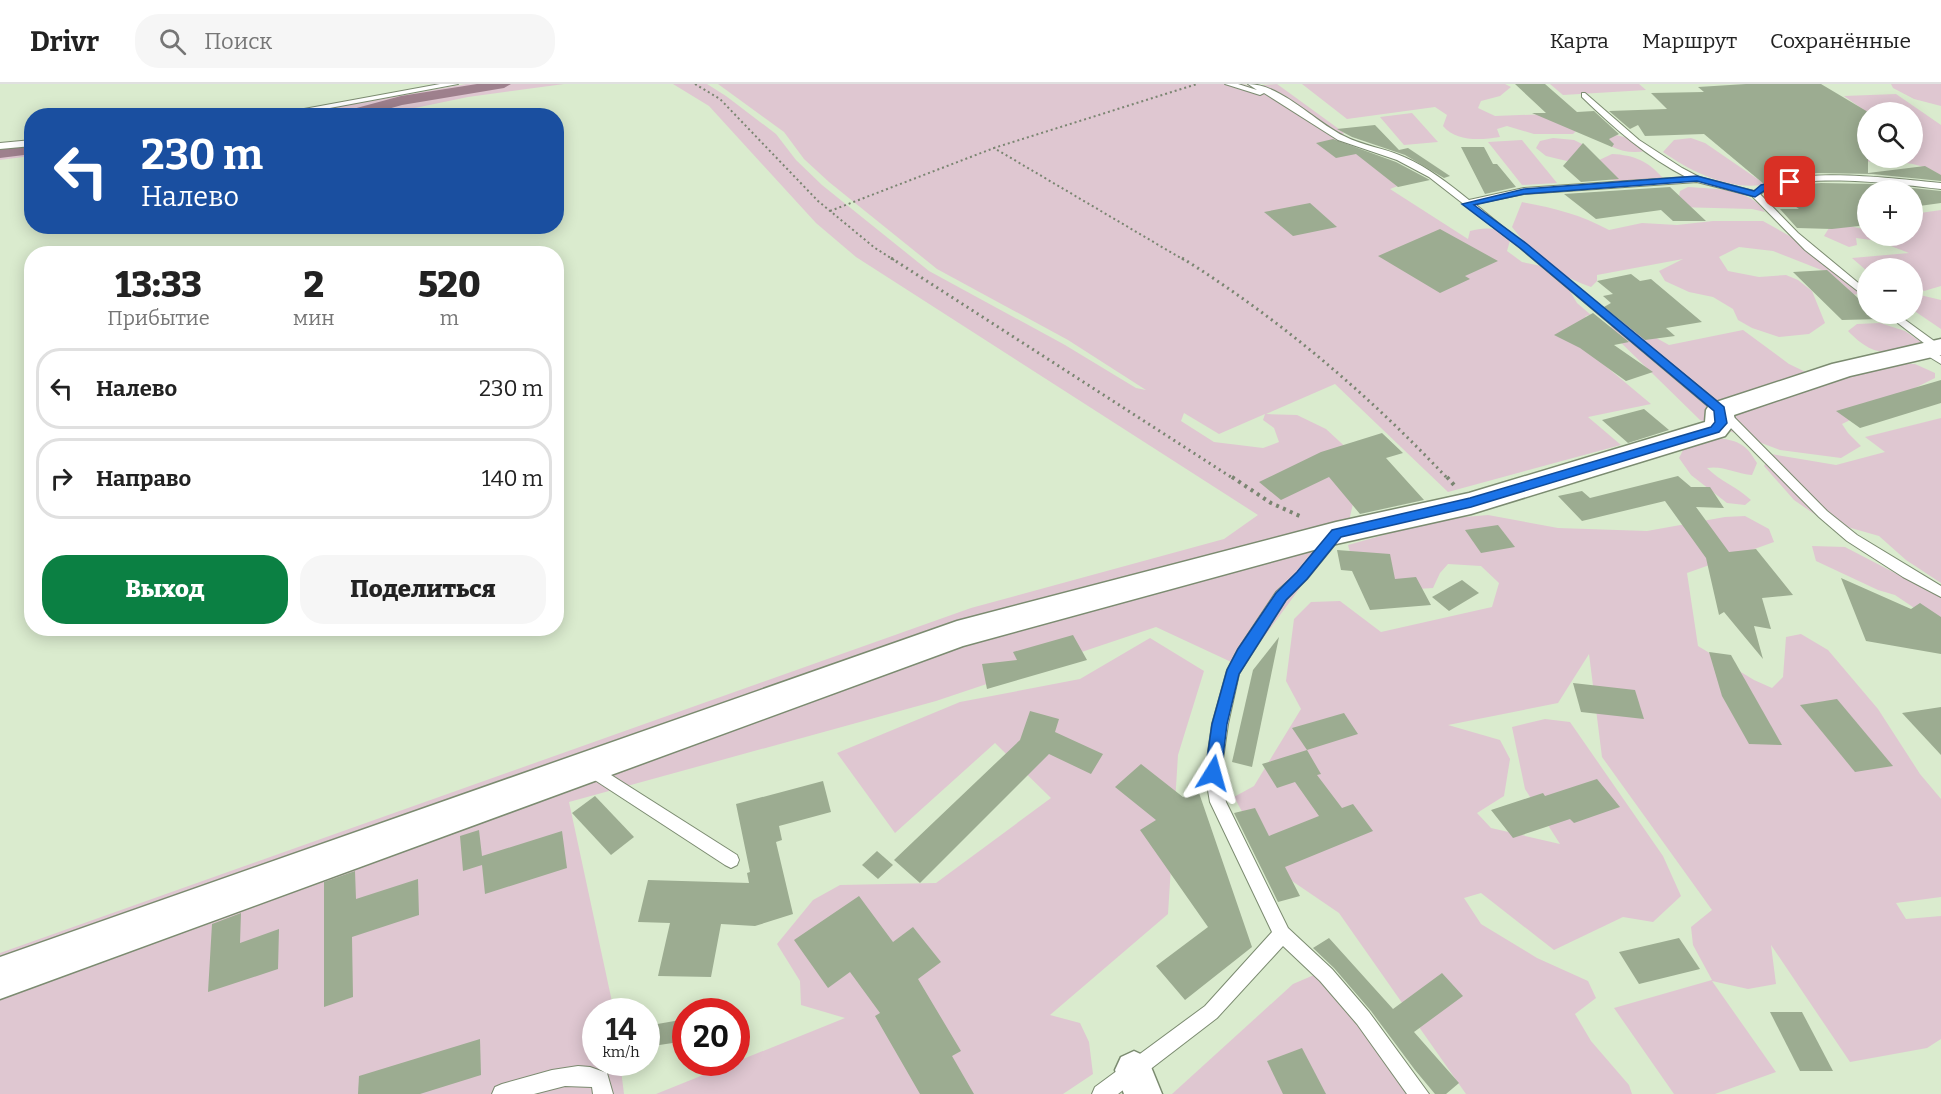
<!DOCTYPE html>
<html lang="ru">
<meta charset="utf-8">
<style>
:root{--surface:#fff;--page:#f6f6f6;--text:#222;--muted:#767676;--line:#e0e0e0;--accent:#0b8043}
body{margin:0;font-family:Bitter,serif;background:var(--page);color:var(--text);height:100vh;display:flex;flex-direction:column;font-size:22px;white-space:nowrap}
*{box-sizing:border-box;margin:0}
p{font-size:20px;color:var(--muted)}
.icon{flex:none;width:33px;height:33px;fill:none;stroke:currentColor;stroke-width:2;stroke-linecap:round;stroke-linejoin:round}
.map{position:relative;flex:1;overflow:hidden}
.sheet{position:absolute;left:24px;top:162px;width:540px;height:390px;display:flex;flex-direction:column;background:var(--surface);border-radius:24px;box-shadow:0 3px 15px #0003}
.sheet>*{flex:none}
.banner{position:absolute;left:24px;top:24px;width:540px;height:126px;border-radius:24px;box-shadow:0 3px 15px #0003;background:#1a4fa0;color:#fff;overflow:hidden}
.controls{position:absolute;left:1857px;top:18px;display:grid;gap:12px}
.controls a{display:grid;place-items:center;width:66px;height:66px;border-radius:50%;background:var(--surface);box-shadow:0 3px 15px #0003;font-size:30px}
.speed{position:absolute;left:582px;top:914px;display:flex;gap:12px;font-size:30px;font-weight:700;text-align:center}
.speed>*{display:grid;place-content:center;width:78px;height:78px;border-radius:50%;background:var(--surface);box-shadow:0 3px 15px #0003;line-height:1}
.speed small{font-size:15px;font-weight:400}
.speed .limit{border:9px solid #d22;background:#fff;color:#111}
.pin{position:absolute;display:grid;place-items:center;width:51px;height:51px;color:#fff;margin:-26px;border-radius:12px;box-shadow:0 3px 9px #0006}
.me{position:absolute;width:66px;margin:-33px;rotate:8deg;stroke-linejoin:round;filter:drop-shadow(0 0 4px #0008)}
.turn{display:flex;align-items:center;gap:21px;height:126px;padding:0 18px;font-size:27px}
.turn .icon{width:78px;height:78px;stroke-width:2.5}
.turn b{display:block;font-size:42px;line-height:51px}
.eta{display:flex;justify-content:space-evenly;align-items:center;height:102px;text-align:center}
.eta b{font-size:36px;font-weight:800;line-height:42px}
.cta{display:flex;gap:12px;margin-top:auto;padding:12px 18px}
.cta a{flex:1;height:69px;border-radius:24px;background:var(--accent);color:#fff;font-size:24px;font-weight:800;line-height:69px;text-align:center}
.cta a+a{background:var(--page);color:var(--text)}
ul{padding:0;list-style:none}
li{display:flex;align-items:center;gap:18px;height:81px;margin:0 12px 9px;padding:0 6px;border:3px solid var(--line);border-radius:24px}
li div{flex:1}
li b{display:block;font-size:22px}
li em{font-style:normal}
header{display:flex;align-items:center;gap:36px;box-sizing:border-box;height:84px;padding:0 30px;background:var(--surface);border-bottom:2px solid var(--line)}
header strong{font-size:28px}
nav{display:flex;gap:33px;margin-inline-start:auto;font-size:21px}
.search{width:420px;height:54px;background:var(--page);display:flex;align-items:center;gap:15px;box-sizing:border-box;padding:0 21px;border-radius:24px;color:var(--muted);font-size:22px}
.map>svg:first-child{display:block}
.green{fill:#dfc7d1;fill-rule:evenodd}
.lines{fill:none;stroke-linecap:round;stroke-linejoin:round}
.canal{fill:#9e808d;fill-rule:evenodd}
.building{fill:#9cac91}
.lane-casing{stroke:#7b8b70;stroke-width:2}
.street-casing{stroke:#7b8b70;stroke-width:3}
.secondary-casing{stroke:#7b8b70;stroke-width:3}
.path-far2{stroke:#7a8571;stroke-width:2;stroke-dasharray:2 3;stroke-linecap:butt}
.path-far1{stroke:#7a8571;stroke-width:3;stroke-dasharray:2 4;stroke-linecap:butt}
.path{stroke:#7a8571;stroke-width:4;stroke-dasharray:3 4.5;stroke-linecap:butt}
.lane{fill:#fff;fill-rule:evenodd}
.street{fill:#fff;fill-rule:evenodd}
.secondary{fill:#fff;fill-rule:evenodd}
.route{fill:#1a73e8;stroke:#114b97;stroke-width:1.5}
</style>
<header>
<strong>Drivr</strong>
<div class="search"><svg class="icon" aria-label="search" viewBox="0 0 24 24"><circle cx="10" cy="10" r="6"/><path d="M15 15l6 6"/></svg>Поиск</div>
<nav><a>Карта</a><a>Маршрут</a><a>Сохранённые</a></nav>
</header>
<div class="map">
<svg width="1941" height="1010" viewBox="0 0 1941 1010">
<rect width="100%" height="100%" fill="#daebce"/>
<g class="green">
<polygon points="466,0 564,0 468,13 381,31 263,32 348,21"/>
<path d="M 673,0 L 707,0 L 726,12 L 776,50 L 796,76 L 822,101 L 929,187 L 1065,261 L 1136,304 L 1146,306 L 1068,256 L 937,185 L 829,98 L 804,75 L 784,48 L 718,0 L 1243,0 L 1250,2 L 1277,0 L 1343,48 L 1346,59 L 1373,72 L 1403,100 L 1390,105 L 1468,155 L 1470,147 C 1485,143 1498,143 1511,153 L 1507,167 L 1522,178 L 1546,183 L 1564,197 L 1577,219 L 1591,231 L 1585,232 L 1597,240 L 1572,254 L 1651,320 L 1588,333 L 1621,361 L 1448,408 L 1335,300 L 1266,330 L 1297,331 L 1326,345 L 1352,369 L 1359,394 L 1349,437 L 1242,583 L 1156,543 L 936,617 L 569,718 L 614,927 L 596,927 L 596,978 L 620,978 L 624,1010 L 0,1010 L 0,869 L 971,524 L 1224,455 L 1258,431 L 856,173 L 816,139 L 709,22 ZM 1184,329 L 1219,350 L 1265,330 L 1263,336 L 1274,344 L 1279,358 L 1263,364 L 1214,358 L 1181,337 Z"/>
<path d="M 1302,0 L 1505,0 L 1511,3 L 1500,12 L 1481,17 L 1478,24 L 1495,32 L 1550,30 L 1584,39 L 1573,50 L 1534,50 L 1507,42 L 1497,45 L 1500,53 C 1481,56 1456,58 1443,42 L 1447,31 L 1435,23 L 1347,35 Z"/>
<polygon points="1550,0 1639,0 1646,6 1563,11"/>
<polygon points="1891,0 1941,0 1941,22 1914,15 1893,4"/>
<path d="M 1896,10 L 1941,41 L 1941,92 C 1914,72 1875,78 1843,78 L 1868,74 L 1912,74 L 1912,28 L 1868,29 L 1844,12 Z"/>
<polygon points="1412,29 1438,58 1404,61 1380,33"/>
<path d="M 1591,49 C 1612,50 1630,50 1646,67 C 1624,71 1608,63 1591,49 Z"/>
<polygon points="1553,54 1574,56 1586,62 1571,78 1546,72 1536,64 1540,57"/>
<path d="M 1691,54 L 1705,59 L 1759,96 L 1770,95 L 1771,99 C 1734,109 1693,89 1663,68 L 1674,56 Z"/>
<polygon points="1522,56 1557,99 1522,101 1488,58"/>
<polygon points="31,60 31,72 0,76 0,64"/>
<path d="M 1612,70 C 1634,71 1648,77 1663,94 C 1649,100 1620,102 1606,93 C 1602,90 1598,83 1595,78 Z"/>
<path d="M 1688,103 C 1715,105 1750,104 1765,128 L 1752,125 L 1677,123 L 1680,107 Z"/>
<path d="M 1522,118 C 1554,124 1580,130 1609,146 L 1642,139 L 1677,141 L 1713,137 L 1763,137 L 1829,174 L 1862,201 L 1857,210 L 1850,212 L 1829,189 L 1773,167 L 1739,163 L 1719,173 L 1728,187 L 1759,193 L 1786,191 L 1798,196 L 1812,207 L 1825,239 L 1809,250 L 1779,253 L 1752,244 L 1738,236 L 1733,225 L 1713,213 L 1689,208 L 1665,197 L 1659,187 L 1683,175 L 1597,191 L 1597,197 L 1591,203 C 1554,190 1536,173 1512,143 Z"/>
<polygon points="1941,126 1941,202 1924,207 1913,198 1912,184 1868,184 1867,187 1852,174 1909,169 1878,157 1856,154 1857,161 1849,163 1824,152 1829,144 1845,141 1867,146 1868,152 1912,152 1913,130"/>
<polygon points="1920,211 1941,216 1941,245 1913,226 1913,212"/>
<polygon points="1622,238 1633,241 1669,261 1743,246 1789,280 1816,293 1892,280 1915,280 1935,289 1935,294 1842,340 1848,349 1861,362 1841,374 1780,366 1700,336 1609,247 1612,240"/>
<path d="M 1880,239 L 1905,247 L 1927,262 C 1890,268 1877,277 1848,247 L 1857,240 Z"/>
<polygon points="1941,334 1941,499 1906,476 1879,452 1823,436 1794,416 1764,382 1771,370 1836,381 1885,368 1865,353"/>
<path d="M 1715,353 C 1738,358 1744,357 1757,379 L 1752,391 C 1737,390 1722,381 1707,384 C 1720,397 1737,403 1751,416 L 1745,421 L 1727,419 L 1691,391 L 1679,374 L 1686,360 Z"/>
<polygon points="1488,431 1558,444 1647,447 1725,433 1745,432 1769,445 1774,458 1687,489 1698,562 1754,596 1772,604 1783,593 1786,553 1801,550 1828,566 1878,625 1920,690 1941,715 1941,813 1896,819 1906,835 1941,832 1941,955 1927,964 1850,978 1771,861 1776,900 1748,905 1712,897 1776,988 1715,1010 1674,1010 1614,924 1712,896 1693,861 1691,843 1712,826 1602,673 1589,570 1558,619 1448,641 1500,656 1510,675 1504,712 1477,729 1491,744 1560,760 1525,705 1512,643 1545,635 1570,638 1663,772 1681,812 1653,838 1623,833 1554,866 1481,809 1464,814 1481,840 1537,874 1588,897 1596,914 1575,930 1591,957 1629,1001 1632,1010 1466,1010 1339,829 1273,784 1234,713 1254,702 1301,625 1286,597 1294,535 1311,518 1340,517 1381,548 1492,523 1499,499 1481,482 1448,480 1440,489 1433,504 1401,506 1351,472 1348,461 1441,435"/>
<polygon points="1812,462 1845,463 1941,513 1941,542 1895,511 1878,506 1816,477"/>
<polygon points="1150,554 1204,587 1178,671 1168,830 1050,931 1080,939 1089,958 1093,990 1063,1010 656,1010 845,934 801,921 800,897 777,860 813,816 840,801 936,799 1051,714 995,659 895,749 837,669 960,618 1080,595"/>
<polygon points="1314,891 1329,898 1409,1010 1172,1010 1293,900"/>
</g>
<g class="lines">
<g class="canal">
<polygon points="477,0 511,0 504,4 402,21 363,32 336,32 338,29 401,12"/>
<polygon points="32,60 32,70 0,74 0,64"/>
</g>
</g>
<g class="building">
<polygon points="1515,0 1545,0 1577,28 1594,27 1619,50 1609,55 1614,60 1612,63 1532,29 1546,29"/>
<polygon points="1746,0 1821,0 1868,28 1868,89 1925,82 1941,91 1941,97 1872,90 1817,89 1792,92 1764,100 1704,50 1645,52 1638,41 1630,45 1609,27 1667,25 1651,9 1704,8 1698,3"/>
<polygon points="1375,41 1399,66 1408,64 1450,92 1444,94 1405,71 1352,53 1337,45"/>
<polygon points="1333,55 1396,78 1430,96 1398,103 1356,70 1336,74 1316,59"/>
<polygon points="1583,59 1619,95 1581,98 1563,82"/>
<polygon points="1461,63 1484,63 1493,80 1497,80 1516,103 1485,110"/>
<polygon points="1821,99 1874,100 1941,107 1941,119 1912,123 1912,106 1868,106 1868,141 1832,145 1797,144 1780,125 1799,125 1773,106 1797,101"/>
<polygon points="1670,103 1706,137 1673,137 1661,126 1596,135 1564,110"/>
<polygon points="1310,119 1337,143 1293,152 1264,128"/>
<polygon points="1440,145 1498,177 1465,192 1470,195 1440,209 1378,172"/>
<polygon points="1827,186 1868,223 1868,230 1874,230 1880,235 1842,236 1793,188"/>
<polygon points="1631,190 1640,197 1651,195 1702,238 1666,244 1675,252 1645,256 1604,223 1611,219 1603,212 1613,210 1597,197"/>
<polygon points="1593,229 1629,258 1614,261 1653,288 1626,297 1580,264 1554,251"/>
<polygon points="1941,296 1941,319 1860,344 1836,327"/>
<polygon points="1644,325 1669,346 1628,359 1602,336"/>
<polygon points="1382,349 1403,369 1386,374 1424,416 1360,430 1329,393 1281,416 1259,398 1321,368"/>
<polygon points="1678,392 1691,403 1710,403 1724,424 1696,423 1729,468 1756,465 1793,511 1762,514 1771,545 1754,542 1763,575 1724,528 1719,531 1706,474 1665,417 1582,437 1558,412 1582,407 1590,414"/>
<polygon points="1498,441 1515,463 1481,469 1465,446"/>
<polygon points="1337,466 1390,470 1395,495 1416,493 1431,521 1370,526 1352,487 1341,486"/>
<polygon points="1841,494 1911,525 1920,519 1941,533 1941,570 1866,557"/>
<polygon points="1462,496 1479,509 1449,527 1432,513"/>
<polygon points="1073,551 1087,576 987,605 982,580 1017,576 1013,568"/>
<polygon points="1279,553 1252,683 1232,678 1253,586"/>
<polygon points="1709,568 1731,571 1782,661 1749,660 1722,612"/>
<polygon points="1573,599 1635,606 1644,635 1581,628"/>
<polygon points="1837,615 1893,682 1855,688 1800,621"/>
<polygon points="1941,623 1941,671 1902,629"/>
<polygon points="1030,627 1059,635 1055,648 1103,670 1091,690 1049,670 920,799 894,776 1020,656"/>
<polygon points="1344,629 1358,650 1307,666 1292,644"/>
<polygon points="1307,666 1321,690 1317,691 1342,724 1353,720 1373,747 1285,783 1300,812 1278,818 1234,729 1255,724 1269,752 1319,732 1295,698 1277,704 1262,680"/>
<polygon points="1141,680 1183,713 1198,706 1252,863 1185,916 1156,882 1208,843 1140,746 1156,736 1115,703"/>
<polygon points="1597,695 1620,723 1574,739 1570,735 1513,754 1491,726 1543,709 1545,712"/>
<polygon points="823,697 831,728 779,742 782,756 776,758 793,830 755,842 721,840 711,893 658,892 670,839 638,838 648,796 749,799 747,789 750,788 736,720"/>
<polygon points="595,712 634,753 611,771 572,729"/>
<polygon points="479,746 482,772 562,747 567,784 485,810 482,781 463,787 460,752"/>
<polygon points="877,767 893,781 878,795 862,781"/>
<polygon points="355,787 356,815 418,795 419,831 352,853 353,913 324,923 324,798"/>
<polygon points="859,812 893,858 913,843 941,878 918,895 961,967 952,972 974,1010 920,1010 875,932 880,929 850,888 828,904 794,856"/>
<polygon points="241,829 240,859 279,845 278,885 208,908 212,840"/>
<polygon points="1329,854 1393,925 1442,889 1463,912 1414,948 1459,999 1446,1010 1435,1010 1415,986 1371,927 1334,884 1313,864"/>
<polygon points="1679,854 1700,885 1639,900 1619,868"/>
<polygon points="1770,928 1802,928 1833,987 1800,987"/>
<polygon points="686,935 686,957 646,963 646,942"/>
<polygon points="480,955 481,991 420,1010 358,1010 359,992"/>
<polygon points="1302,964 1326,1010 1283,1010 1267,977"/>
</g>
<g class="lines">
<defs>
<g id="lane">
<polygon points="440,0 458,0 287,32 266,32"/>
<path d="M 1225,0 L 1238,0 L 1257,6 L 1248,0 C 1281,0 1315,38 1344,52 C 1363,62 1385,64 1404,73 C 1429,84 1449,100 1469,116 L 1524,104 L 1686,93 C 1647,73 1614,44 1582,13 L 1582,9 L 1585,9 L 1639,56 L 1682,84 L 1699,93 L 1754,107 C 1791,80 1895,95 1941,99 L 1941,105 C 1898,100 1795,86 1760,110 L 1798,149 L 1868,207 L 1868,215 L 1805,166 L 1752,112 L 1697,98 L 1524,110 L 1475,120 L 1724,323 L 1827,427 L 1857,451 L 1941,502 L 1941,513 L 1903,493 L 1847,457 L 1819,433 L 1716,329 L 1520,164 L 1429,93 L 1397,76 L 1338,56 L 1264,9 L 1260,11 Z"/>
<polygon points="32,56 32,62 0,65 0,59"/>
<polygon points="1886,230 1897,230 1941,262 1941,266 1933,266"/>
<polygon points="1927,264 1941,272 1941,280 1923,269 1923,265"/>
<polygon points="1336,445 1341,447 1342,450 1341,453 1307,495 1286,516 1239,590 1228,640 1221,689 1226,718 1288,844 1332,885 1369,928 1429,1010 1407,1010 1357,940 1320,897 1283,862 1217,934 1118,1010 1092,1010 1095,1003 1205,922 1272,848 1210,718 1205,689 1212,640 1227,586 1238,565 1276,508 1297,489 1331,447"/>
<polygon points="589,677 737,771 739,776 737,781 731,784 725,781 584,689 581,684 584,679"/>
<polygon points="578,982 590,983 607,989 613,1010 593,1010 592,1003 565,1002 534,1010 492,1010 495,1003 502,1000 552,986"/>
</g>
<polygon id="street" points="1134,967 1147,973 1162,1010 1124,1010 1115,986 1121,973"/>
<polygon id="secondary" points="1941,255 1941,271 1850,292 1734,331 1735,339 1725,352 1471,430 1336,460 963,562 0,915 0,873 957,537 1336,438 1469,409 1705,338 1706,326 1710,320 1832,280"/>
</defs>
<use href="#lane" class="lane-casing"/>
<use href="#street" class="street-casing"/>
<use href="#secondary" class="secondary-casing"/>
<g class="path-far2">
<polyline points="695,0 720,15 818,117 875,164 894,176"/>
<polyline points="830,127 994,64"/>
<polyline points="1184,176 994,64 1197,0"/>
</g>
<g class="path-far1">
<polyline points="891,174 1234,395"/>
<path d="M 1182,174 C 1281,236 1368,310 1448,395"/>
</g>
<g class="path">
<polyline points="1232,393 1271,419 1302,433"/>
<polyline points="1447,393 1454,401"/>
</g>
<use href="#lane" class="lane"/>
<use href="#street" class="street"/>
<use href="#secondary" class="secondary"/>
</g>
<polygon class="route" points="1697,92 1754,107 1761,101 1790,95 1795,98 1767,105 1755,113 1697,97 1524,110 1474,121 1527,160 1724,323 1727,339 1719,348 1471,423 1341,453 1307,495 1286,516 1239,590 1227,640 1221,689 1218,694 1213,696 1207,694 1205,689 1212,640 1227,586 1238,565 1276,509 1297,488 1332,446 1470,414 1711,343 1715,338 1714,327 1520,164 1462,120 1524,105"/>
</svg>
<div class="controls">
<a><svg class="icon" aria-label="search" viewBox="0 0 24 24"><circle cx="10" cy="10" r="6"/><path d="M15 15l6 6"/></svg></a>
<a>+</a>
<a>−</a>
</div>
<div class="speed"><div>14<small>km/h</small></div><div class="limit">20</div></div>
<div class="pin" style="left:1790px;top:98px;background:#d93025"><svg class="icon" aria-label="arrive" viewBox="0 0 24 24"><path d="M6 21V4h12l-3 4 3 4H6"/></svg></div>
<svg class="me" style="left:1213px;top:689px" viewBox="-20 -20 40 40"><path d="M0-17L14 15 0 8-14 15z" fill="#1a73e8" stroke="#fff" stroke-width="4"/></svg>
<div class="banner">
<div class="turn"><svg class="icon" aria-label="left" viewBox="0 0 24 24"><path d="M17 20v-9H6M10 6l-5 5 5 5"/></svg><div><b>230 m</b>Налево</div></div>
</div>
<section class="sheet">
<div class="eta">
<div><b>13:33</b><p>Прибытие</p></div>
<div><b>2</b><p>мин</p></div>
<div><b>520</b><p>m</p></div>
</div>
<ul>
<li><svg class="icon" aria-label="left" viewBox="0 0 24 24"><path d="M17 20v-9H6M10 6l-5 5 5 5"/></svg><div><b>Налево</b></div><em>230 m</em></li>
<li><svg class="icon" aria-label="right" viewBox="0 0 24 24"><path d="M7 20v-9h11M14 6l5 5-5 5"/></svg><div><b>Направо</b></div><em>140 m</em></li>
</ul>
<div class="cta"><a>Выход</a><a>Поделиться</a></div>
</section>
</div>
